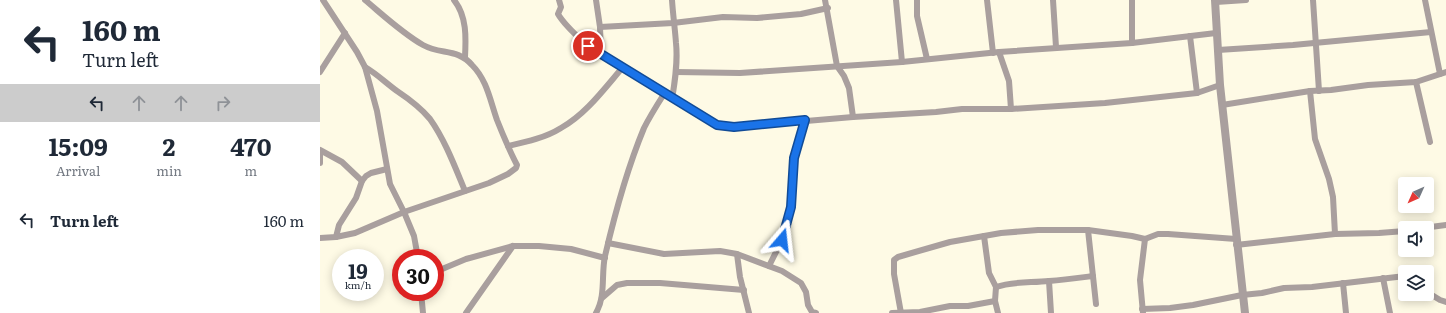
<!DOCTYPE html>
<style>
:root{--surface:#fff;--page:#f6f6f7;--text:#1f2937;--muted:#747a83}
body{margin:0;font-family:Literata,serif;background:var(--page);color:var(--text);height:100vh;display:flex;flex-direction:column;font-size:15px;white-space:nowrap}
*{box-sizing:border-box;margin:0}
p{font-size:13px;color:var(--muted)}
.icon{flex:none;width:22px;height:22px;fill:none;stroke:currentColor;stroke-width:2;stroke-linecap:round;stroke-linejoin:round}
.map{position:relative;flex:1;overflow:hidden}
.details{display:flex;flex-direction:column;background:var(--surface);width:320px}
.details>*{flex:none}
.guide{background:#fff;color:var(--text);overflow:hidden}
.needle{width:26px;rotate:225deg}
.fabs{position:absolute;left:1078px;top:177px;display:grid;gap:8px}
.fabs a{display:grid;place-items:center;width:36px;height:36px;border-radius:4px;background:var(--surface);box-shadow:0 2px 10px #0003;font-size:20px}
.speed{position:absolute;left:12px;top:249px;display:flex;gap:8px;font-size:20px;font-weight:700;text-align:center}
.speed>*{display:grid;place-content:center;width:52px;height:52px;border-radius:50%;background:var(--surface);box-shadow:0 2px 10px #0003;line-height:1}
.speed small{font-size:10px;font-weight:400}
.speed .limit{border:6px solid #d22;background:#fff;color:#111}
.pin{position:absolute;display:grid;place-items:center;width:34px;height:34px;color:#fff;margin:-17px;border:2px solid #fff;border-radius:50%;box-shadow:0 1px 4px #0007}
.me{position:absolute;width:44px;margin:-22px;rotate:17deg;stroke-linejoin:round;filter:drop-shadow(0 0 3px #0008)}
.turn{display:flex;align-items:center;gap:14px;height:84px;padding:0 16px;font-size:18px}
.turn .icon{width:52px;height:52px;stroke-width:2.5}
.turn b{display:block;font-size:28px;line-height:34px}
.lanes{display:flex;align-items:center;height:38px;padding:0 16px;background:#0003;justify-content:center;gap:20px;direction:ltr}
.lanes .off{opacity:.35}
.eta{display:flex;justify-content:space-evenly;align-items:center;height:68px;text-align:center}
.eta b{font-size:24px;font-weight:700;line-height:28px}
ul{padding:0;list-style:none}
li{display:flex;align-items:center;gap:12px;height:60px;padding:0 16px}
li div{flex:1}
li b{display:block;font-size:15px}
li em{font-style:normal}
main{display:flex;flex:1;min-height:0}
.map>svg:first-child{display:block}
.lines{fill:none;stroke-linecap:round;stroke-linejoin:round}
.minor{stroke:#a99f9e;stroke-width:6}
.tertiary{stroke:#a99f9e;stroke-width:8}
.route-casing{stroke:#114b97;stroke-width:10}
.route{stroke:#1a73e8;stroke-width:7}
</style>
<main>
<section class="details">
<div class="guide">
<div class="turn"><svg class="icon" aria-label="left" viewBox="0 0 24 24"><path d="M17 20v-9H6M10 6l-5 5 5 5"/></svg><div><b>160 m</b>Turn left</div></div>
<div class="lanes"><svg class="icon" aria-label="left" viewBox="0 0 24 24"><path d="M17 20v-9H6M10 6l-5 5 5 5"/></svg><svg class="icon off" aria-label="ahead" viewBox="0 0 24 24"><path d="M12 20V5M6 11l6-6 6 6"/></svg><svg class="icon off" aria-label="ahead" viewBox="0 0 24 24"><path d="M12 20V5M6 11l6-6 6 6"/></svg><svg class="icon off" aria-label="right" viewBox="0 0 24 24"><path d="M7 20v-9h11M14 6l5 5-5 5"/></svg></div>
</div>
<div class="eta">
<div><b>15:09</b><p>Arrival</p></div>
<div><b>2</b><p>min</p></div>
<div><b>470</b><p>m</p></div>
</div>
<ul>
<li><svg class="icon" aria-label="left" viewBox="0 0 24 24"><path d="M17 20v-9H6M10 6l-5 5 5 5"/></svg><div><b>Turn left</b></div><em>160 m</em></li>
</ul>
</section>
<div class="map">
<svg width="1126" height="313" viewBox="0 0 1126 313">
<rect width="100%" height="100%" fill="#fefae5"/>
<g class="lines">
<g class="minor">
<polyline points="3,0 37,52 45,67 57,111 70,184 84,212 94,236 98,258"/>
<path d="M 134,0 C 147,16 146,38 145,57"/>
<path d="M 239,0 L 241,7 L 238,14 C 245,26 257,36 268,46 L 397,125 L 414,127 L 533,117 L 616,112 L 642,109 L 691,109 L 785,103 L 877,93 L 900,85"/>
<polyline points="276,0 280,27 281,54"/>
<path d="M 352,0 C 353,15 355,29 356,43 C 358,62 355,81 352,99"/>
<polyline points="505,0 517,66 524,76 529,88 533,117"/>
<polyline points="576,0 582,62"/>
<polyline points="597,0 597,16 607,59"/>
<polyline points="667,0 673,53"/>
<polyline points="733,0 736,47"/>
<polyline points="993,0 999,91"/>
<polyline points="1105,0 1120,74"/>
<polyline points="896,2 926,0"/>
<polyline points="280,27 353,23 403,17 437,18 481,14 508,8"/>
<polyline points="870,36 877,93"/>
<polyline points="812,43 812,0"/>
<polyline points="898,50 973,45 1111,32"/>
<polyline points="679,52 689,81 691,109"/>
<path d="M 45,67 C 57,74 66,83 77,91 C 89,99 101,108 110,119 C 125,140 135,167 145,191"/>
<polyline points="0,72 25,33"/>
<polyline points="356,72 420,73 582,62 679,52 812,43 896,33"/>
<polyline points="1096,82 1110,142"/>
<polyline points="990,91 995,139 1009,179 1013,197 1015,234"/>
<polyline points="902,105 990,91 1011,90 1048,85 1096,82 1126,72"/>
<path d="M 188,146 C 206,142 225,138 241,128 C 266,114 284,89 303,67"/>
<polyline points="0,150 22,162 42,181"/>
<polyline points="0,153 0,163"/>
<polyline points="1103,228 1126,225"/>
<polyline points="768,230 776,304"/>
<polyline points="16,237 19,225 36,198 42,181 46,176 51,173 67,169"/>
<path d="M 0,238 L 16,237 L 35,233 L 84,212 L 169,183 L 188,174 L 196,168 L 197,165 C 189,150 183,135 177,120 C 170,100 167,80 152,65 C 137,48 121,55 103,45 C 82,33 63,15 45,0"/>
<polyline points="288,243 344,254 400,251 417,254 462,271 481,283 486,292 488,305 492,312 496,313"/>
<polyline points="916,245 1015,234 1059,233 1085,231"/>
<polyline points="417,254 420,277 429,313"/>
<polyline points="449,266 462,240 468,220 472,197 474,158 485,120"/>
<polyline points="115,272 146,259 193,246 219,246 251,249 285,258"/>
<polyline points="1063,278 1070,313"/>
<polyline points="729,281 731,313"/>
<polyline points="1023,283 1026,313"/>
<path d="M 676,287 C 693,281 711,283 729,281 C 744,280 758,278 773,276"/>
<polyline points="101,292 103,313"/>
<polyline points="1107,292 1120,300 1126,302"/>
<polyline points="282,298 297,285 307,283 340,283 424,290"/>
<polyline points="675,301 678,313"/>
<polyline points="822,309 850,308 873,305 922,295 942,293 964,288 992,287 1085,276"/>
<polyline points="146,313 193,246"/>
<path d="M 276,313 C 286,296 281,275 285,256 C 295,213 307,169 324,128 C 330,116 337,105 344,94"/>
<polyline points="572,313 600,312 630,306 648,306 675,301 676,287 669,273 664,236"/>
<polyline points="581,313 574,274 574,260 578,257 630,242 681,233 718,230 768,230 812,236 825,239 838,234 848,234 916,239"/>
<polyline points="823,313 820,280 825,239"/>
</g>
<polyline class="tertiary" points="895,0 900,85 925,313"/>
</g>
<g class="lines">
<defs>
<polyline id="route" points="268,46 397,125 414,127 485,120 474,158 471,207 462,240"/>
</defs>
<use href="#route" class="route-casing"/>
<use href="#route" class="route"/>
</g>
</svg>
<div class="fabs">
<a><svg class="needle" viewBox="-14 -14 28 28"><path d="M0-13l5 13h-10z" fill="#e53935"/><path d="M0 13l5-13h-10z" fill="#747a83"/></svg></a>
<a><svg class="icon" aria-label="sound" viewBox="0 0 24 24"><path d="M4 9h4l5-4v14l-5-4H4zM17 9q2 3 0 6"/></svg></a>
<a><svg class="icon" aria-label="layers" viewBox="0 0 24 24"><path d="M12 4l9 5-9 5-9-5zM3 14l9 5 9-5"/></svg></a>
</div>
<div class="speed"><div>19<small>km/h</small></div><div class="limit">30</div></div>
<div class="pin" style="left:268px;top:46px;background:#d93025"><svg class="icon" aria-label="arrive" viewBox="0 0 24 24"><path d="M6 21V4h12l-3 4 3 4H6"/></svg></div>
<svg class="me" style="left:462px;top:240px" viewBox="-20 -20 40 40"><path d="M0-17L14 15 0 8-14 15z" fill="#1a73e8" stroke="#fff" stroke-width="4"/></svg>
</div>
</main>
